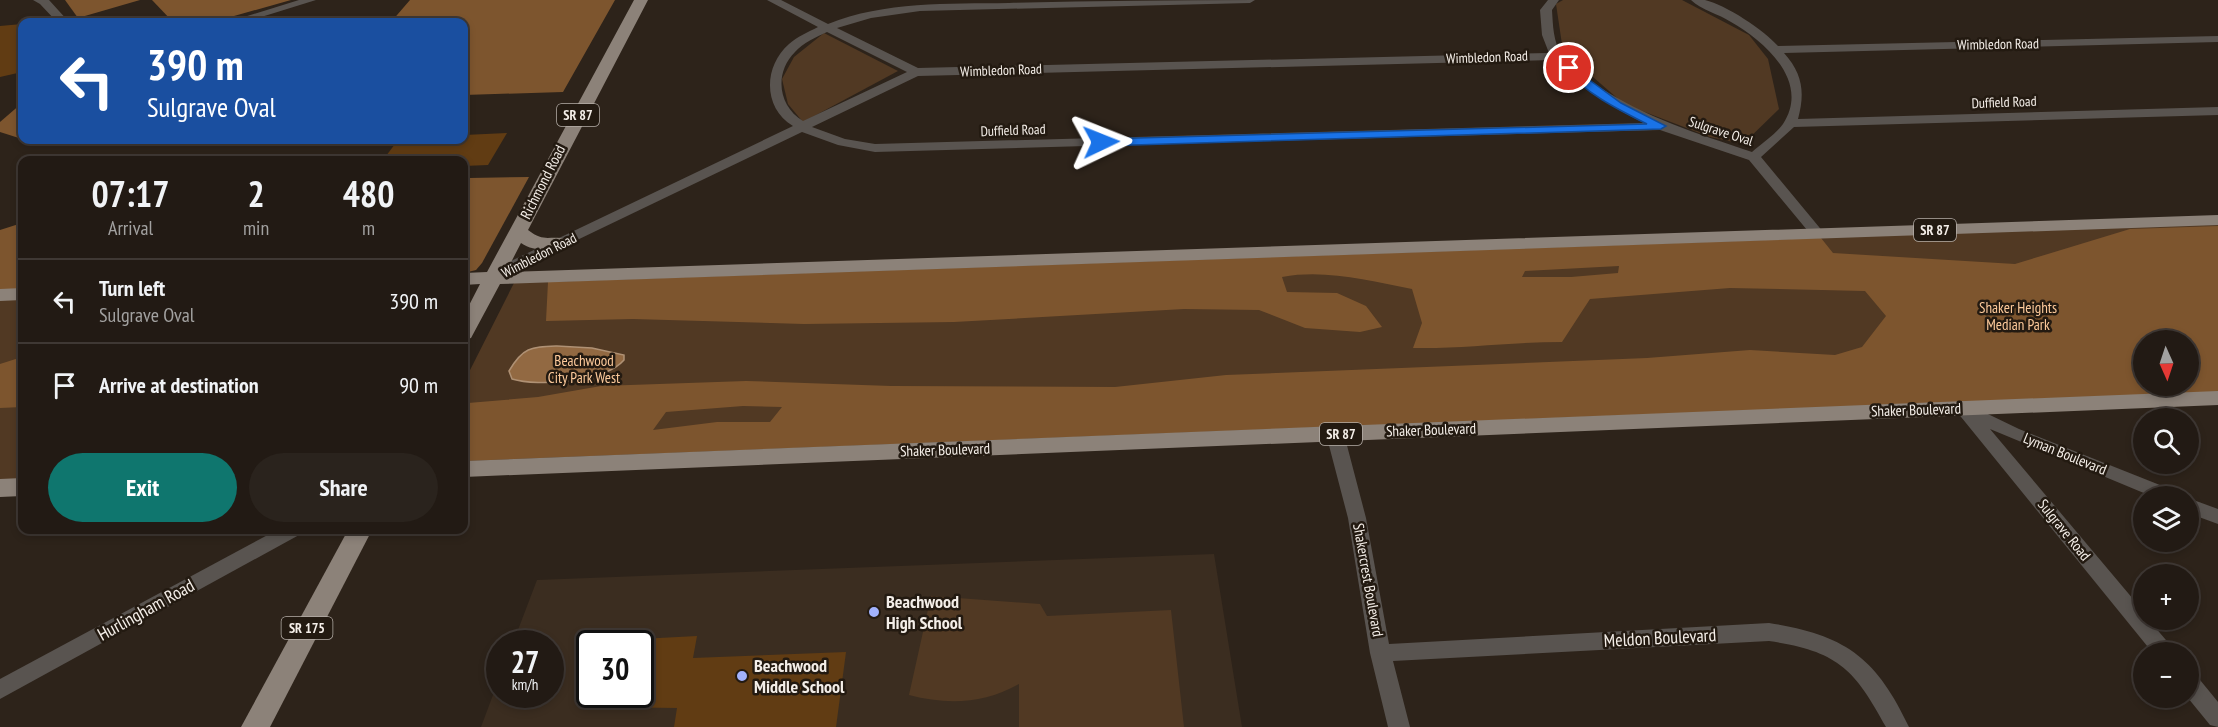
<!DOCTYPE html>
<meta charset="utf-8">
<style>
:root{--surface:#221a14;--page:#2a231d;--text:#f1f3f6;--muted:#a2a1a0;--line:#3f3834;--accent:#0f766e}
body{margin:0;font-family:"PT Sans Narrow",sans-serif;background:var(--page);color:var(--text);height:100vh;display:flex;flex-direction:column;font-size:22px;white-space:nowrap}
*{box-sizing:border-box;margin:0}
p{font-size:20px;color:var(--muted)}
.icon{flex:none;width:33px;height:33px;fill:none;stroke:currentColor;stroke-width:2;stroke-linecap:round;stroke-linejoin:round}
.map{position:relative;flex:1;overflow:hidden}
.sheet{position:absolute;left:18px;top:156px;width:450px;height:378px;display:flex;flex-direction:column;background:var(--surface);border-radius:12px;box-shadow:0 3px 9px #0003,0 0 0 2px var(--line)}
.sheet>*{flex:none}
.hud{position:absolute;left:18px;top:18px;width:450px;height:126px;border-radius:12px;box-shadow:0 3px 9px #0003,0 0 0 2px var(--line);background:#1a4fa0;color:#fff;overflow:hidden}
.needle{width:39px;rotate:177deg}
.fabs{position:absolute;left:2133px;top:330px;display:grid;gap:12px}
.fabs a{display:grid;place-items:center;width:66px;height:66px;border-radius:50%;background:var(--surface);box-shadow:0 3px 9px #0003,0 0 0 2px var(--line);font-size:30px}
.speed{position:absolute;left:486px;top:630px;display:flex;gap:12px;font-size:30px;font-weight:700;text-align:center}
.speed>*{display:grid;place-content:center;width:78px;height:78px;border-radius:50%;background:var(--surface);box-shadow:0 3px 9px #0003,0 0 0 2px var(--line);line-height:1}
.speed small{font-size:15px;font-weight:400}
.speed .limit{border:3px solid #111;border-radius:9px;background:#fff;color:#111}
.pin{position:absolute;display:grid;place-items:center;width:51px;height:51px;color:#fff;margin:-26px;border:3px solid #fff;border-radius:50%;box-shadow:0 2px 6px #0007}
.me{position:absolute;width:66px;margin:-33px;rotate:88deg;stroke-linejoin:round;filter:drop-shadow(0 0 4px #0008)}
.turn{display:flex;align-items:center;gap:21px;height:126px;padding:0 30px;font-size:27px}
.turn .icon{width:78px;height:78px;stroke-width:2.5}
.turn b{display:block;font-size:42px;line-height:51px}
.eta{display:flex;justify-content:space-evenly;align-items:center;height:102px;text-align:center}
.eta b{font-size:36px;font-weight:700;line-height:42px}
.primary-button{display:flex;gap:12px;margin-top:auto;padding:12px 30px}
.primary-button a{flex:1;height:69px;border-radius:36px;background:var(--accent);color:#fff;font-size:24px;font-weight:700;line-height:69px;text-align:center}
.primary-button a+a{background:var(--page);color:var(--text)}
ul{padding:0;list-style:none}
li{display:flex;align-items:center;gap:18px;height:84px;padding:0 30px;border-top:2px solid var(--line)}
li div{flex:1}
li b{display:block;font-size:22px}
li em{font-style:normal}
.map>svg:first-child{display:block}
.built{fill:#3b2d20;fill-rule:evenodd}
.green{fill:#513923;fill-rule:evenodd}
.forest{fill:#7d552e;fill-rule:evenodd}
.water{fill:#926942;stroke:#af9174;stroke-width:1.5}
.building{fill:#613c13}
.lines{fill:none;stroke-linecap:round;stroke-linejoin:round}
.minor{fill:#595450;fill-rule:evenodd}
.major{fill:#8c8279;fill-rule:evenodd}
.route{fill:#1a73e8;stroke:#114b97;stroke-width:1.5}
.poi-dot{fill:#a2b2fd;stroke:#231a11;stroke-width:2}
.labels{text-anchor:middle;stroke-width:5;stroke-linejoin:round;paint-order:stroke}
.far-street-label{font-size:14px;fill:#f4eee8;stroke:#231a11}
.shield{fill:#231a11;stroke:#b5aea8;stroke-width:1.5}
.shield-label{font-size:14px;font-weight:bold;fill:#f4eee8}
.street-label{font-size:15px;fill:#f4eee8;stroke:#231a11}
.park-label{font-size:15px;fill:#fdca9b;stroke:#231a11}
.near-poi-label{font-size:18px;font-weight:bold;fill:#f4eee8;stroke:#231a11;text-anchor:start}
.near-street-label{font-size:18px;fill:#f4eee8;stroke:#231a11}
</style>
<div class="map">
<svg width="2218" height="727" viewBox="0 0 2218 727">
<rect width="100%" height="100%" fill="#2d231a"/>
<path class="built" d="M 1214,554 L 1242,727 L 481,727 L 499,679 L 500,694 L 550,694 L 550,644 L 513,643 L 537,580 ZM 590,644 L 640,644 L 640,694 L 590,694 Z"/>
<g class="green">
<polygon points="1563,0 1682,0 1749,35 1768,59 1779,109 1743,144 1710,137 1624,104 1563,51 1556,4"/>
<polygon points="824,33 898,71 803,122 788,104 782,79 794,57"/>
<path d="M 2218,220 L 2218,398 L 464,469 L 464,382 L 515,281 ZM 2144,340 L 2188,340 L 2188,386 L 2144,386 Z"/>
<polygon points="0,297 22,297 22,481 0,482"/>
<path d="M 931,596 L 1040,604 L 1047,616 L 1171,610 L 1184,727 L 1019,727 L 1019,684 C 984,704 947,705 909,695 Z"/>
</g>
<g class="forest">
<polygon points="65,0 140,0 78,18"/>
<polygon points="152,0 291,0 213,22 173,22"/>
<polygon points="410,0 615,0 563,92 464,95 464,22 391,22"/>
<polygon points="22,103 22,139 0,132 0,122"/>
<polygon points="529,177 482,263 476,270 464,273 464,181 469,178"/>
<polygon points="22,223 22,289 0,290 0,230"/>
<path d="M 2218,226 L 2218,392 L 464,461 L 464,410 L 468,403 L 538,397 L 601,386 L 746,381 L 891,386 L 1115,387 L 1226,375 L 1647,358 L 1750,350 L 1835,355 L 1862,347 L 1886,316 L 1865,291 L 1730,288 L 1590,299 L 1562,342 C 1512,342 1463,349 1413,348 L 1422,323 L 1412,289 C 1369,281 1326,269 1282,277 L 1287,292 L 1337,293 L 1366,306 L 1382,327 L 1360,332 L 1305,328 L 1259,310 L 1184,309 L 954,322 L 804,324 L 633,319 L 546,321 L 548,282 L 1821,238 L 1833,253 L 2015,264 L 2130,229 ZM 1619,266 L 1618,273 L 1571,277 L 1522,277 L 1525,271 ZM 2144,340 L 2188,340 L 2188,386 L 2144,386 ZM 743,406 L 782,407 L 770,422 L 717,422 L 653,430 L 666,412 Z"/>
<polygon points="22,357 22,407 0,408 0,364"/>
</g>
<path class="water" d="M 557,346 L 592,348 L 624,355 L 624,360 C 605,382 538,387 512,379 L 509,371 C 523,347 531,347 557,346 Z"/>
<g class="building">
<polygon points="22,24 22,72 0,77 0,26"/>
<polygon points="507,133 488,165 464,166 464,160 383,160 398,140 464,140 464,135"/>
<polygon points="697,636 693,658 846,652 836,727 674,727 677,708 606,707 610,694 640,694 640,639"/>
</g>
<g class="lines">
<g class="minor">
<polygon points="33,0 49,0 69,22 57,22 40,4"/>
<polygon points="299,0 316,0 245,22 228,22"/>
<path d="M 767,0 L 781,0 L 828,24 C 885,1 948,4 1009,3 C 1091,1 1173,0 1255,0 L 1250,3 L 920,11 L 871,18 L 837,28 L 918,68 L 1549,53 L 1542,35 L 1540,10 L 1548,0 L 1559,0 L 1552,10 C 1553,25 1553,42 1562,55 C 1569,66 1585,77 1596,85 C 1646,118 1696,133 1752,152 C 1762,143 1775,135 1783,124 C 1811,81 1764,41 1731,22 C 1719,14 1701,10 1691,0 C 1695,0 1701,0 1705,0 C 1726,5 1764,30 1778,46 L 2218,36 L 2218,42 L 1784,53 C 1803,74 1805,93 1798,119 L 2218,107 L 2218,115 L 1794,127 L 1761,157 L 1824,233 L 1817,237 L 1812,236 L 1749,160 L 1660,130 L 875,152 L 838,145 L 802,132 L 523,266 L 498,281 L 488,281 L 485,278 L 488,275 L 513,260 L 793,126 C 763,108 763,67 789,44 C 797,37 808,32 818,27 ZM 827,32 L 907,72 L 803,121 C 778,106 774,73 795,52 C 803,43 816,37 827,32 ZM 1553,60 C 1581,86 1609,106 1644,123 L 875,144 L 845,139 L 812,127 L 918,76 Z"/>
<polygon points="1963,402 2019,429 2175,491 2177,496 2151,496 1990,429 2144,612 2144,620 2149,620 2171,646 2174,652 2152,652 1957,412 1954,408 1957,404"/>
<path d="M 1335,428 L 1341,430 L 1344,434 L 1366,518 L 1389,644 L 1769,623 C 1845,635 1876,657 1909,727 L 1886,727 C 1854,668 1837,651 1769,641 L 1393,661 L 1410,727 L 1388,727 L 1370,653 L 1348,518 L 1326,434 L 1329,430 Z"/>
<polygon points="2188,498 2218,509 2218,524 2188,513"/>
<polygon points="277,530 302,530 299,535 0,699 0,679"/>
<polygon points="2188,673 2196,675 2218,702 2218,727 2210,725 2188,698"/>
</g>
<g class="major">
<path d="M 634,0 L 648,0 L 528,230 C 545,243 548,235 567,239 L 569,243 L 567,247 C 552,251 534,252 521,243 L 506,272 L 2218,215 L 2218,225 L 500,284 L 471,338 L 464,340 L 464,315 L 480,284 L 464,285 L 464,273 L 487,272 Z"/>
<polygon points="22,288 22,300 0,301 0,289"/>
<polygon points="2218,391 2218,405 464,477 464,461"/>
<polygon points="22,478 22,496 0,497 0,479"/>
<polygon points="348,530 372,530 270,727 241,727"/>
</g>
</g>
<path class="route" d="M 1569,65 L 1621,103 L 1666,126 L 1661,129 L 1101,146 L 1095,142 L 1101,139 L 1647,124 C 1617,109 1585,93 1564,68 Z"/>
<g class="poi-dot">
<circle cx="874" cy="612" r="6"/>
<circle cx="742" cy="676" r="6"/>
</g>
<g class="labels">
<g class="far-street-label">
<text transform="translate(1998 44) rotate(-1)" y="5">Wimbledon Road</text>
<text transform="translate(1487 57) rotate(-2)" y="5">Wimbledon Road</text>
<text transform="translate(1001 70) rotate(-2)" y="5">Wimbledon Road</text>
<text transform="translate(2004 102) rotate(-2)" y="5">Duffield Road</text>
<text transform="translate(1013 130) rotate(-2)" y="5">Duffield Road</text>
<text transform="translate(1721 131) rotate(18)" y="5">Sulgrave Oval</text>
<text transform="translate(539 255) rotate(-27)" y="5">Wimbledon Road</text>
</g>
<g class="shield">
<rect x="557" y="104" width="42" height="22" rx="4.5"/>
<rect x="1914" y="219" width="42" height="22" rx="4.5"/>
<rect x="1320" y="423" width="42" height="22" rx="4.5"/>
<rect x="281.5" y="617" width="51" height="22" rx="4.5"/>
</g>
<g class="shield-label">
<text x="578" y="120">SR 87</text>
<text x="1935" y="235">SR 87</text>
<text x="1341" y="439">SR 87</text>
<text x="307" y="633">SR 175</text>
</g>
<g class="street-label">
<text transform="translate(543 182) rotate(-63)" y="5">Richmond Road</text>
<text transform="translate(1916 410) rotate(-2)" y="5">Shaker Boulevard</text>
<text transform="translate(1431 430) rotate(-2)" y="5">Shaker Boulevard</text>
<text transform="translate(945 450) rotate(-2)" y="5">Shaker Boulevard</text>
<text transform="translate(2065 454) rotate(22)" y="5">Lyman Boulevard</text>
<text transform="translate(2064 530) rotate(51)" y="5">Sulgrave Road</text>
<text transform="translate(1368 580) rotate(80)" y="5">Shakercrest Boulevard</text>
</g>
<g class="park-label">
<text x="2018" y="313">Shaker Heights<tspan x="2018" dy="17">Median Park</tspan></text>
<text x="584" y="366">Beachwood<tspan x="584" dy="17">City Park West</tspan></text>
</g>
<g class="near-poi-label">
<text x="886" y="608">Beachwood<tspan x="886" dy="21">High School</tspan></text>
<text x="754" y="672">Beachwood<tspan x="754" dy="21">Middle School</tspan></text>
</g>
<g class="near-street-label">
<text transform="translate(146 610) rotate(-29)" y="6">Hurlingham Road</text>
<text transform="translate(1660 638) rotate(-3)" y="6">Meldon Boulevard</text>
</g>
</g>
</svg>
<div class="fabs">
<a><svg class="needle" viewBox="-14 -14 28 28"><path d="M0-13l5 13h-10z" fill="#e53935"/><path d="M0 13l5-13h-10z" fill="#a2a1a0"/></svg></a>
<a><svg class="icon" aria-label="search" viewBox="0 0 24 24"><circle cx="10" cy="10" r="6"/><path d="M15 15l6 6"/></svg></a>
<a><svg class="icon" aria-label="layers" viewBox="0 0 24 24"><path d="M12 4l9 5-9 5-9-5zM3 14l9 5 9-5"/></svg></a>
<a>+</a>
<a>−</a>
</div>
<div class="speed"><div>27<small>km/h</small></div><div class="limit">30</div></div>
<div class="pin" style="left:1569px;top:68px;background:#d93025"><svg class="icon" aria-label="arrive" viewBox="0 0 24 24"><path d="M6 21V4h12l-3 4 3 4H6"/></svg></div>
<svg class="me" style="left:1101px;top:142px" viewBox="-20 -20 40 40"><path d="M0-17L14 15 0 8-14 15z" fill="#1a73e8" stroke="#fff" stroke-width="4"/></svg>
<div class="hud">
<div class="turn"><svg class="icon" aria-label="left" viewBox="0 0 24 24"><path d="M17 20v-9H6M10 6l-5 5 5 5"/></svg><div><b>390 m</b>Sulgrave Oval</div></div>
</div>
<section class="sheet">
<div class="eta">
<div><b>07:17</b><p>Arrival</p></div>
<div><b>2</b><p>min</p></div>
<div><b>480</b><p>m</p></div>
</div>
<ul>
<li><svg class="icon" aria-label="left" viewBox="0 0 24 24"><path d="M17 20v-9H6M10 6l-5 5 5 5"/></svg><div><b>Turn left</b><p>Sulgrave Oval</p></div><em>390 m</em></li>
<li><svg class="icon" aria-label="arrive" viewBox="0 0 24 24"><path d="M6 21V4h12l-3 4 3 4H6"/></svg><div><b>Arrive at destination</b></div><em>90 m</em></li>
</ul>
<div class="primary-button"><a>Exit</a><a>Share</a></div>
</section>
</div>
